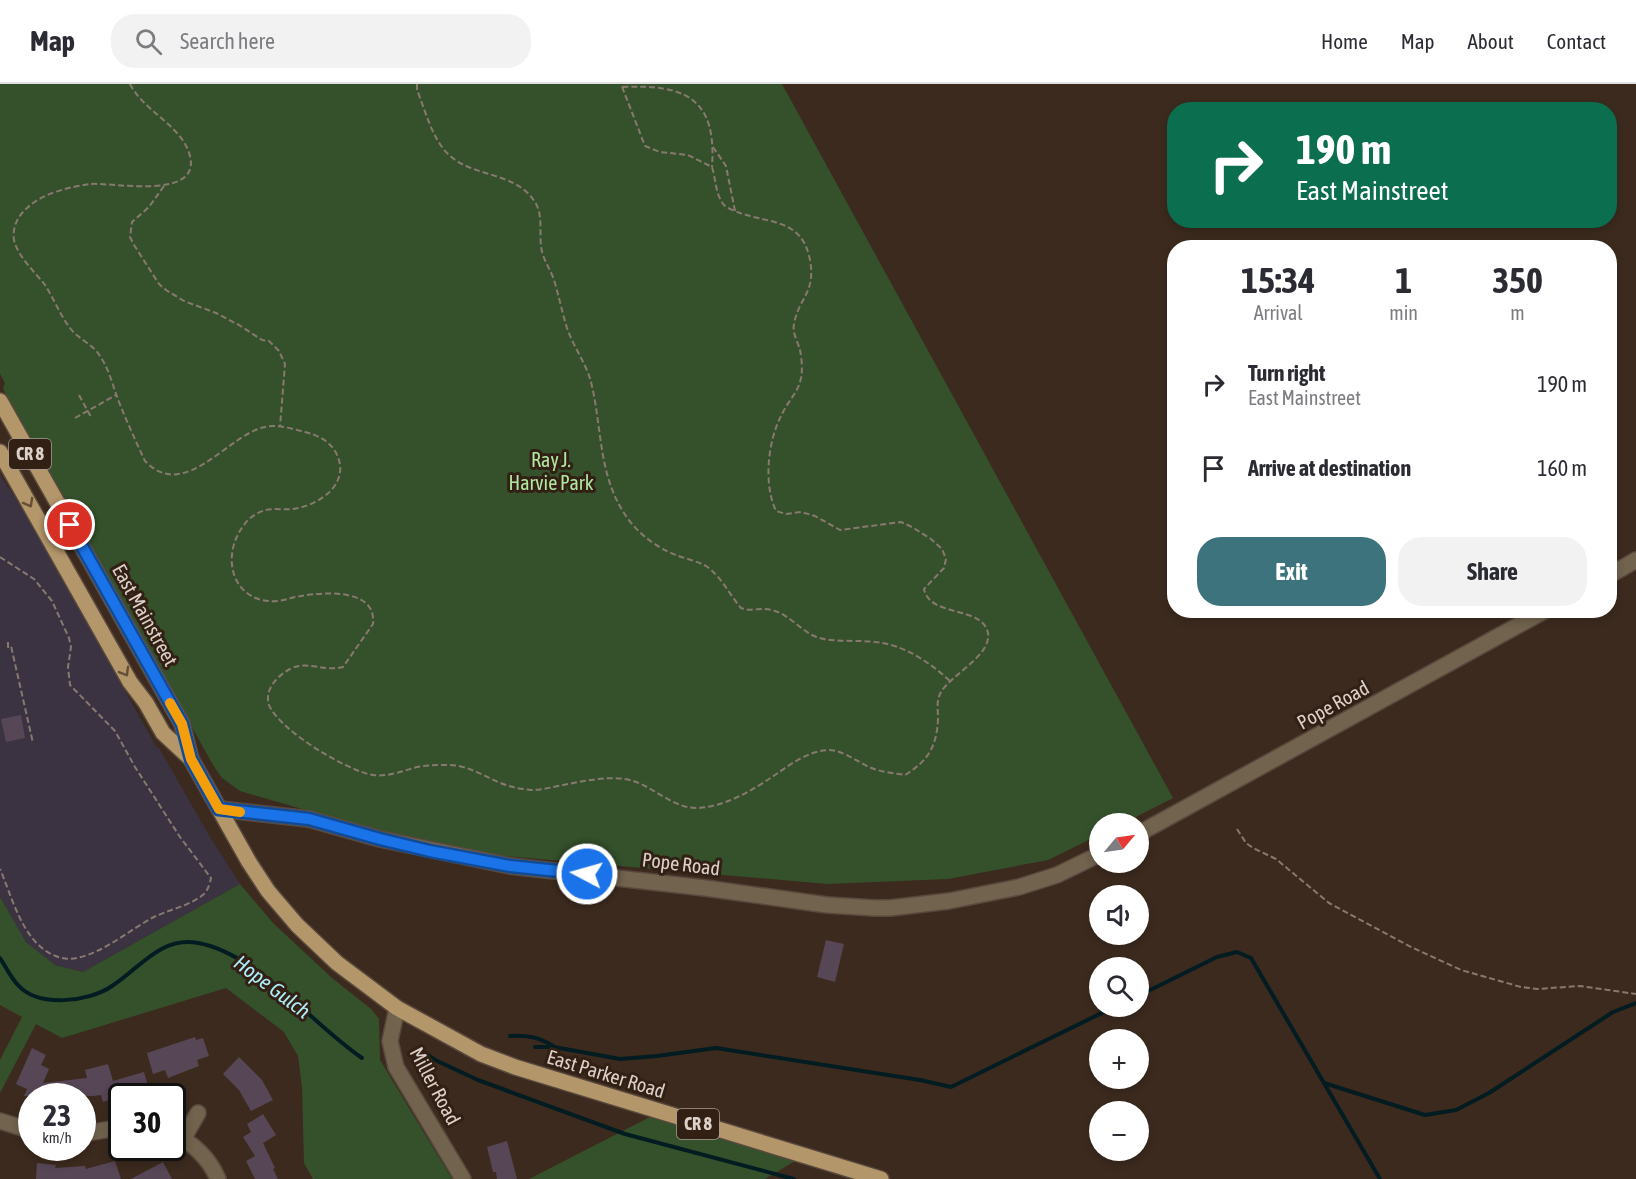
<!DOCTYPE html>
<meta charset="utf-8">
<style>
:root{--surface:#fff;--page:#f2f2f3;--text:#2b2b33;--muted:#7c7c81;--line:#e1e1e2;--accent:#3d737c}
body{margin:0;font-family:"Asap Condensed",sans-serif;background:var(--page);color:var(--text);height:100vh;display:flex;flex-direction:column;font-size:22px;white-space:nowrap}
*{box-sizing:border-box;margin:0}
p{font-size:20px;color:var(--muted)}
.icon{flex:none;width:33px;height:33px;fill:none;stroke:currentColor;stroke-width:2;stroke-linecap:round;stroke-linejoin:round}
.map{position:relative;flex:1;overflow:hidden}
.details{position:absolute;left:1167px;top:156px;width:450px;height:378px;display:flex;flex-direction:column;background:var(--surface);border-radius:24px;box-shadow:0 3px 9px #0003}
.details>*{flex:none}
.banner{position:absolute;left:1167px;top:18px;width:450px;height:126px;border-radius:24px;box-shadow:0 3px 9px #0003;background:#0b6e4f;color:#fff;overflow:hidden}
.needle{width:39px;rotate:61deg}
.fabs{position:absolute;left:1089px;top:729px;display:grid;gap:12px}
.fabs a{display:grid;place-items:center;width:60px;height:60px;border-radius:50%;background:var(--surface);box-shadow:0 3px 9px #0003;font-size:30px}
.speed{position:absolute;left:18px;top:999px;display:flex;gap:12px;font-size:30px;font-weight:700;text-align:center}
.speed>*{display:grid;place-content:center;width:78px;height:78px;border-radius:50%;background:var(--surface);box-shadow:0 3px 9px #0003;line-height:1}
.speed small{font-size:15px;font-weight:400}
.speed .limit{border:3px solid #111;border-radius:9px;background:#fff;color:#111}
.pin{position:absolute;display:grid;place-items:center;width:51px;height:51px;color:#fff;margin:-26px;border:3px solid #fff;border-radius:50%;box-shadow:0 2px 6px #0007}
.me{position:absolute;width:66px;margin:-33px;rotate:276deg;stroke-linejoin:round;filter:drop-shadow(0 0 4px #0008)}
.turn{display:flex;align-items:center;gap:21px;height:126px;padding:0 30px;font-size:27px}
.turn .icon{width:78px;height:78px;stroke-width:2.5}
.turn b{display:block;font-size:42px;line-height:51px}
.eta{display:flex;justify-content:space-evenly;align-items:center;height:102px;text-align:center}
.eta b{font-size:36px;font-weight:700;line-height:42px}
.cta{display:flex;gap:12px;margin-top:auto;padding:12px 30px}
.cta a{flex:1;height:69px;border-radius:24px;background:var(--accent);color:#fff;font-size:24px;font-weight:700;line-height:69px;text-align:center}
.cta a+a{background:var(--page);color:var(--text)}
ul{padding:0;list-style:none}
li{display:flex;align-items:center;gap:18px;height:84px;padding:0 30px}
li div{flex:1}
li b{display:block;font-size:22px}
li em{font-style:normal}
header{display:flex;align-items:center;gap:36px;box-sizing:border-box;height:84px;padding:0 30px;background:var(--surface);border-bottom:2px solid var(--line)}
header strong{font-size:28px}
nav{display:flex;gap:33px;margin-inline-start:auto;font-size:21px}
.search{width:420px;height:54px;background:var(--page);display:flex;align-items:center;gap:15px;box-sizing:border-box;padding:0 21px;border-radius:24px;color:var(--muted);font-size:22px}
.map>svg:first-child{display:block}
.commercial{fill:#3b3242}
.green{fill:#35512c}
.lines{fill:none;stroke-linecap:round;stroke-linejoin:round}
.stream{stroke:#031c21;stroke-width:4}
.building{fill:#574656}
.street-casing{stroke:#59483d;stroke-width:18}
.primary-casing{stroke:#59483d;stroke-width:18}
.path{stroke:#88796f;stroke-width:2;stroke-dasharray:6 3;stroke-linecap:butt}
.street{stroke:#71634e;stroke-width:15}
.primary{stroke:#b3966a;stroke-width:15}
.oneway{stroke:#664f36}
.route-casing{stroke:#114b97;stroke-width:15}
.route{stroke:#1a73e8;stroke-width:10}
.slow{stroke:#f59e0b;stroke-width:10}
.labels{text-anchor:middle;stroke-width:6;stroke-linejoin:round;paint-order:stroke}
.shield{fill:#322014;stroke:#aa9b93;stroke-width:1.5}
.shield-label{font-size:18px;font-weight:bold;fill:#ddd0c9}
.park-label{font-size:20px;fill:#b1e8a1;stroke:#322014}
.street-label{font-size:20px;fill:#ddd0c9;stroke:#322014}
.water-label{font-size:21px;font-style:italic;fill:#aeeefb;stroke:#322014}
</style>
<header>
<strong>Map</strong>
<div class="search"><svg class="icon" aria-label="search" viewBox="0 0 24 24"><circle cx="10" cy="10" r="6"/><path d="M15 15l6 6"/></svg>Search here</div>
<nav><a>Home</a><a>Map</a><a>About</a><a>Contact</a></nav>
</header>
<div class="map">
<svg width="1636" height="1095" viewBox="0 0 1636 1095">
<rect width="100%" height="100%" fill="#3c2a1e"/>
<polygon class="commercial" points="0,391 23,426 157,664 159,664 210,753 240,800 83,888 55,881 26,858 0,813"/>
<g class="green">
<polygon points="0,0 782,0 1173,714 1124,739 1100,740 1099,751 1048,776 948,795 827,800 505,772 438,761 374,746 240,707 222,694 213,681 3,305 5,299 0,290"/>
<polygon points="240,800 273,839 332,894 371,925 379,935 380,976 452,1095 313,1095 304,1079 302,1003 298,972 284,948 226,904 62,954 36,940 0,1009 0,976 22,933 0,921 0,813 26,858 55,881 83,888"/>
<polygon points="650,1033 795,1077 765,1095 529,1095"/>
</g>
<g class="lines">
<g class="stream">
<path d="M 0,874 C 6,883 11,894 18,901 C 38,924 89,918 112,902 C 140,884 161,852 198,859 C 256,869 313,941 362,974"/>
<polyline points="1138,912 1217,873 1237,868 1251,874 1380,1095"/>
<path d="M 510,952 C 527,951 539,953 553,962"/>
<polyline points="535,963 554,963 620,975 657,972 716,964 920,996 951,1003 1116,922"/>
<polyline points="425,969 435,976 478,996 625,1050 794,1095"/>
<polyline points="1324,999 1425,1031 1456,1026 1489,1009 1613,928 1636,919"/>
</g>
</g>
<g class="building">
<polygon points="21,631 25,654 6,658 1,635"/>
<polygon points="826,856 844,860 835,898 817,893"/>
<polygon points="195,953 196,956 203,954 209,972 197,976 199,982 168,994 165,986 153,990 147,969"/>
<polygon points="32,964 46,971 41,981 49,985 43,999 87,994 85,986 108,980 113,997 144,988 150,1010 140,1012 122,1012 103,1018 101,1011 93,1012 24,1012 27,1005 16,1000"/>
<polygon points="239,973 262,996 273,1016 251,1027 239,1006 223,990"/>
<polygon points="263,1030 276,1051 263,1059 275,1084 273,1085 278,1095 255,1095 246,1077 255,1072 243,1053 251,1048 247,1040"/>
<polygon points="507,1057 517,1095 497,1095 496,1088 493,1088 487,1063"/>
<polygon points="115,1077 121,1095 36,1095 37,1079 56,1081 55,1084 85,1082 86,1085"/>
<polygon points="163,1078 172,1095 131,1095"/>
</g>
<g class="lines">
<defs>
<g id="street">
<polyline points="1610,491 1636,476"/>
<polyline points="219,725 309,735 380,755 510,782 705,804 827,821 875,824 890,824 949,817 1019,803 1057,791 1100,770"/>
<polyline points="1138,750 1546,526"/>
<polyline points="397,924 390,957 396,983 463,1095"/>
<polyline points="0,1037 32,1047"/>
<path d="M 172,1049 C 193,1059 209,1074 218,1095"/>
<polyline points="82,1050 122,1043"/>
<polyline points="183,1055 198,1029"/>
</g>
<g id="primary">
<polyline points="0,317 182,640 191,675 249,778 268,807 297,841 337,879 397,924 481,970 515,983 881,1095"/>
<polyline points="0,368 130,598 146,619 163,649 191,675"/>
</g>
</defs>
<use href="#street" class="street-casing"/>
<use href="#primary" class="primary-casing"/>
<g class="path">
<path d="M 130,0 C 144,28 182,41 190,72 C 201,117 111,98 90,100 C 69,103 43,109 27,124 C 18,132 12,143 14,156 C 18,173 35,188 45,201 C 54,215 60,231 70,244 C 79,256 93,260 100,272 C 110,287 113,303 119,318 C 127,338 136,358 145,377 C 185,419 228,350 265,343 C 277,340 293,345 305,348 C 317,351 328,356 335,367 C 353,398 321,421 293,425 C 284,426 274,424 266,426 C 258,428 248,434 244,441 C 219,473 233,521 278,517 C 286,516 293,513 301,512 C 324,508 377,504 373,540 L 343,583 C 324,588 307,576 290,585 C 277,592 264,606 269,621 C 279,646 347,687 373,691 C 388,693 403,687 417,683 C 428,681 438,681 449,681 C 472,681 491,698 513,703 C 518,705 525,705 531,706 C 540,706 549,704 558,702 C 579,698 604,692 625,695 C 651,699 670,724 697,724 C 725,723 753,706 775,691 C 791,680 808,667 828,666 C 843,666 856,677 869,683 C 880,688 893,689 905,691 C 928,677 937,662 938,635 C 938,625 936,617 941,608 C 951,591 992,571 988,549 C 982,521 930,534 924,505 L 944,484 L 946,475 L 942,465 L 931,455 L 912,443 L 901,438 L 840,446 L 815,432 L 801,428 L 786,430 L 776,427 C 763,399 768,356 782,330 C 787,319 797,309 800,298 C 803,289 802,276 800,266 C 798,258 792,249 794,240 C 799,213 816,209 810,176 C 802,135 772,140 740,129 C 735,127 728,125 724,121 C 715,110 716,95 712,83 L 688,71 L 660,68 L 645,62 L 621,0"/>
<path d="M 417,0 L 417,6 C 426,28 432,55 449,71 C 474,94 515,87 535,118 C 545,134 537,154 543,171 C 546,180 551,187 554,196 C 559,212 562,228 567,244 C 573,262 586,279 591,298 C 602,342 598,389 624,429 C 636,448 655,463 676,471 C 686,475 697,477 706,482 C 721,492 729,510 741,524 C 751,528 762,523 772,526 C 792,531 804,552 824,555 C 840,558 858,556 875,558 C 903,560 931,579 951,598"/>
<path d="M 622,3 C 685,0 717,14 712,83"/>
<polyline points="713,63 726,82 735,127"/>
<polyline points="164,102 149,123 132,138 130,153 134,161 159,200 166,206 184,217 216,229 239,241 262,256 269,257 279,267 285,280 280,343"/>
<polyline points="79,311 91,333"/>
<polyline points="75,334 116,311"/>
<path d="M 0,473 L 34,495 L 52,517 L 69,554 L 71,563 L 68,583 L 70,601 L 115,647 L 135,683 L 180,753 L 211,794 C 210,799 208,806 204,810 C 190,822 170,825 154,833 C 129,846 105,868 77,874 C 68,876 59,874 51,870 C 22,855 12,813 0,785"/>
<polyline points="8,558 8,563 11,562 33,659"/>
<polyline points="1237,745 1246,759 1253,764 1276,775 1329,819 1413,864 1461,886 1521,903 1537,905 1580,902 1636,910"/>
</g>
<use href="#street" class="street"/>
<use href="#primary" class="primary"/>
</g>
<defs><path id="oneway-chevron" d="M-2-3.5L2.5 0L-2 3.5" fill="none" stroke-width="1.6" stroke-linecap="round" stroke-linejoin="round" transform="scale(1.5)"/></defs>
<g class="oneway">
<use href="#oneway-chevron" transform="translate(29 419) rotate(61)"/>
<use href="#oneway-chevron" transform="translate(125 588) rotate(60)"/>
</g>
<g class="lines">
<defs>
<polyline id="route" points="70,441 182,640 191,675 219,725 309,735 380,755 430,767 510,782 587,790"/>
</defs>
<use href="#route" class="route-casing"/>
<use href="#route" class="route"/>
<polyline class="slow" points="170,619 182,640 191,675 219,725 240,728"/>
</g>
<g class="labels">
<g class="shield">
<rect x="9" y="355" width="42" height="30" rx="4.5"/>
<rect x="677" y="1025" width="42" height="30" rx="4.5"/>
</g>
<g class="shield-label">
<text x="30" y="376">CR 8</text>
<text x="698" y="1046">CR 8</text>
</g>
<g class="park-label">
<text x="551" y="383">Ray J.<tspan x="551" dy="23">Harvie Park</tspan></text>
</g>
<g class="street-label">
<text transform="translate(145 531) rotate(61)" y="7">East Mainstreet</text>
<text transform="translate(1333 621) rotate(-29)" y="7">Pope Road</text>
<text transform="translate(681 780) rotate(7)" y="7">Pope Road</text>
<text transform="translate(606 990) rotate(17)" y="7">East Parker Road</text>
<text transform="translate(435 1002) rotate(62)" y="7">Miller Road</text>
</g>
<g class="water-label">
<text transform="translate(272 903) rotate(37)" y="7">Hope Gulch</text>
</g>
</g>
</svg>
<div class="fabs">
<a><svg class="needle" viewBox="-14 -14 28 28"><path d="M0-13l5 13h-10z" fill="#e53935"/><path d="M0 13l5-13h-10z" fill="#7c7c81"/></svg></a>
<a><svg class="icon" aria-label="sound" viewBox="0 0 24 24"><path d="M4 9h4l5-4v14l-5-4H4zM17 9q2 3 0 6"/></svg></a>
<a><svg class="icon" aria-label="search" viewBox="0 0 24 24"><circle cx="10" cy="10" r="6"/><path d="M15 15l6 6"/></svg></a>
<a>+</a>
<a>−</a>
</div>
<div class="speed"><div>23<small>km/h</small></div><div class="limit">30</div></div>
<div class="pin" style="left:70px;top:441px;background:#d93025"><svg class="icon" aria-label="arrive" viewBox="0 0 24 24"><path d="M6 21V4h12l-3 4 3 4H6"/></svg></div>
<svg class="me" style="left:587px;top:790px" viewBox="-20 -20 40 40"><circle r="17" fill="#1a73e8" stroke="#fff" stroke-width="3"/><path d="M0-11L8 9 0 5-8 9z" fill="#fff"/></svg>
<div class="banner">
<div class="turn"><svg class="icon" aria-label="right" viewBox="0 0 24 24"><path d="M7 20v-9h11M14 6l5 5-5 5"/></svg><div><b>190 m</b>East Mainstreet</div></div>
</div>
<section class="details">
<div class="eta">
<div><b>15:34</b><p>Arrival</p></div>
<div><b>1</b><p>min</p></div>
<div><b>350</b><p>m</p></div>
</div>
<ul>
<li><svg class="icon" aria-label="right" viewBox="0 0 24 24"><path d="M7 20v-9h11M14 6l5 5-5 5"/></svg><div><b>Turn right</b><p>East Mainstreet</p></div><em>190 m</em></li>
<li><svg class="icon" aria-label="arrive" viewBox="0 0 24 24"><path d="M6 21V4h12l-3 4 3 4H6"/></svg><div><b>Arrive at destination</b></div><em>160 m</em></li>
</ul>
<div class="cta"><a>Exit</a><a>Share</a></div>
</section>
</div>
